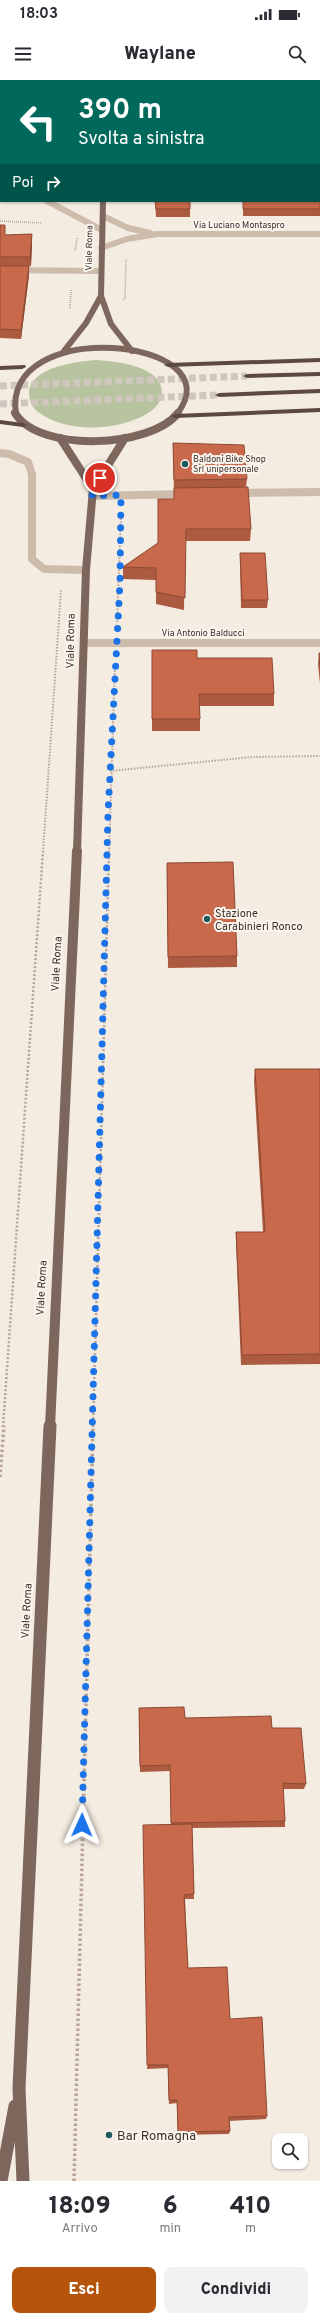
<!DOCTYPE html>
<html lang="it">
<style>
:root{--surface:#fff;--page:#f2f2f3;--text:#2b2b33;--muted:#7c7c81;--accent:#b45309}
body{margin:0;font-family:Overpass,sans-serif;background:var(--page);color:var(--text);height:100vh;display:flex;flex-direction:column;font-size:15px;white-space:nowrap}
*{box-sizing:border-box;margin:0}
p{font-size:13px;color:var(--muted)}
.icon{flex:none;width:22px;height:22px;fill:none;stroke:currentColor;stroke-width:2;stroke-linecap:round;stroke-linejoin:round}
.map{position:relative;height:2101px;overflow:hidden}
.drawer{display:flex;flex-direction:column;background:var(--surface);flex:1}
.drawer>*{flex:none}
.banner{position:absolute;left:0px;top:0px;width:320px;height:122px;box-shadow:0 1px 3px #0004;background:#00695c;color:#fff;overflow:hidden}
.tools{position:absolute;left:272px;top:2053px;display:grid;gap:8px}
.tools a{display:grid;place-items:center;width:36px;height:36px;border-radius:8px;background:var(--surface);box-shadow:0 1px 3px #0004;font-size:20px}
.pin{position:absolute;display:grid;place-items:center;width:34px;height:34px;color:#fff;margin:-17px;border:2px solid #fff;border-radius:50%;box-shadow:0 1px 4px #0007}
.me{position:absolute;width:44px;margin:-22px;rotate:1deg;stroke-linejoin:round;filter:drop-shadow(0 0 3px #0008)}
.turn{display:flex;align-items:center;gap:14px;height:84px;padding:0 12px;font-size:18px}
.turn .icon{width:52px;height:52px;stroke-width:2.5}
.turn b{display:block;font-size:28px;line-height:34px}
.then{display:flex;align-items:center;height:38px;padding:0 12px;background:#0003;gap:8px;font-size:15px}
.eta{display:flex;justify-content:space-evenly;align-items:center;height:68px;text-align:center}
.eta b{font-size:24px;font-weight:800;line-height:28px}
.cta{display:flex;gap:8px;margin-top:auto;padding:8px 12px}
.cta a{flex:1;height:46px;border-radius:8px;background:var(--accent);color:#fff;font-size:16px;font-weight:800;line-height:46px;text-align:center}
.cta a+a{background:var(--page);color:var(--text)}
.status{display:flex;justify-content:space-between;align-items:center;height:28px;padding:0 20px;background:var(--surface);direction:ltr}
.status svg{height:11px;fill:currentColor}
header{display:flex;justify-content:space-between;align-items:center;height:52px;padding:0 12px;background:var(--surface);font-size:18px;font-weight:800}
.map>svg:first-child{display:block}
.green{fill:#b8c4a0}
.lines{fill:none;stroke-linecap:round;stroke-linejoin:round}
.highway-tunnel{stroke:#cfc6bd;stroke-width:7;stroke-dasharray:7 3.5;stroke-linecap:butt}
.path-far3{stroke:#b9a596;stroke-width:1.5;stroke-dasharray:1 1;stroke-linecap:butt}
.path-far2{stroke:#b9a596;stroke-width:2;stroke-dasharray:1.5 1.5;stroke-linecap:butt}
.path-far1{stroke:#b9a596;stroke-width:2.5;stroke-dasharray:2 2;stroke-linecap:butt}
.path{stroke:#b9a596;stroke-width:3.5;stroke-dasharray:2.5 2.5;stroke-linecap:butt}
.minor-far1{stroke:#cdbbac;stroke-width:6}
.minor{stroke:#cdbbac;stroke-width:8}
.major-far3{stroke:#7d675c;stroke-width:6}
.major-far2{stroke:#7d675c;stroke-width:8}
.major-far1{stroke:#7d675c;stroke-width:10}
.major{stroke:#7d675c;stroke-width:13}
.highway{fill:#5c4a42;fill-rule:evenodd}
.wall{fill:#ac5a40}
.shaded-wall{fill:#8c4a34}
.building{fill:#c8694b;stroke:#8c4a34}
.route{stroke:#1a73e8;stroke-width:7;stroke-dasharray:0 12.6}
.poi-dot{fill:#1f5a5e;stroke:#fbf5ee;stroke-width:1.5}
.labels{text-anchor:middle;stroke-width:4;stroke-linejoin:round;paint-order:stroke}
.far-street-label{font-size:9px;fill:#3b302b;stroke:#fbf5ee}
.far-poi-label{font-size:9px;fill:#3b302b;stroke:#fbf5ee;text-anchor:start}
.street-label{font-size:11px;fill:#3b302b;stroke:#fbf5ee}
.poi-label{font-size:11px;fill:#3b302b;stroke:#fbf5ee;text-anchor:start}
.near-poi-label{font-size:13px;fill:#3b302b;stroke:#fbf5ee;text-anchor:start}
</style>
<div class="status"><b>18:03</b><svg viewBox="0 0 49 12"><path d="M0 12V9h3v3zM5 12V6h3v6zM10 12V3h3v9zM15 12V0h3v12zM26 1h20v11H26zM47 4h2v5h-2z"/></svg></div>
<header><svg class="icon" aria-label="menu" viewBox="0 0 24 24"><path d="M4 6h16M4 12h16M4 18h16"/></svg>Waylane<svg class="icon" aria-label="search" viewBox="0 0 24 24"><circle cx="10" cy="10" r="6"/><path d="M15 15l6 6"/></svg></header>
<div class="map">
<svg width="320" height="2101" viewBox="0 0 320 2101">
<rect width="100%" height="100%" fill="#f4ebe1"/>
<path class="green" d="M 95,280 C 114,281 162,285 162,313 C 162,324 150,333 141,337 C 111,351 64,353 37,331 C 31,326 29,319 29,312 C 31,287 75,282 95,280 Z"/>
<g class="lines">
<g class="highway-tunnel">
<polyline points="0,306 247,296"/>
<polyline points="0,324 219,315"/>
</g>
<g class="path-far3">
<polyline points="0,141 42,143"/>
<polyline points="75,171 77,158"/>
<polyline points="123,220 125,218 126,179"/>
<polyline points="70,229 71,210"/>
</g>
<g class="path-far2">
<polyline points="117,542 121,435"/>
<polyline points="110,691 252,677 320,676"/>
<polyline points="43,772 61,510"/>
<polyline points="109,772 115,583"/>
</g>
<g class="path-far1">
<polyline points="3,1347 43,771"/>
<polyline points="93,1347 109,771"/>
</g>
<g class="path">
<polyline points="0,1397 4,1346"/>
<polyline points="74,2101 93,1346"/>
</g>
<g class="minor-far1">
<polyline points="47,121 102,150"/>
<polyline points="103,136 128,148 150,153"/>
<polyline points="101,168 127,159 157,154 320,154"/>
<polyline points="0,190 101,191"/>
</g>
<g class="minor">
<polyline points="0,373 9,374 28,382 32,394 32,479 44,489 86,490"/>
<polyline points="234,413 320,412"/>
<polyline points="92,416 186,414"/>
<polyline points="85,563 320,563"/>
</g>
<g class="major-far3">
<polyline points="103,121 101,216 111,244 132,271"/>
<polyline points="64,271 86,243 101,216"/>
<path d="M 16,334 C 0,235 237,257 177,334"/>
</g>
<g class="major-far2">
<path d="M 15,333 C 39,373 151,368 178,333"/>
<polyline points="60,358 93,409"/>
<polyline points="77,772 86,490 93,409 125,358"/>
</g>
<polyline class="major-far1" points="50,1347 77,771"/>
<g class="major">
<polyline points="1,2101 15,2026"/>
<polyline points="23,2101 19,2008 50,1346"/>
</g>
<g class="highway">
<polygon points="320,278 320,282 168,287 164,285 168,283"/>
<polygon points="25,285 26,287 22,289 0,290 0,286"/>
<polygon points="320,292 320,296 247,298 243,296 247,294"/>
<polygon points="320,309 320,313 219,317 215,315 219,313"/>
<polygon points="320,328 320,332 175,338 171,336 175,334"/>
<polygon points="0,340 23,343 27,345 23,347 0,344"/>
</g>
</g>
<g class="wall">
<polygon points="316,0 320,0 320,19 319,15 319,1 316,1"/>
<polygon points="320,63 320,136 243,136 243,121 319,121"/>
<polygon points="155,121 190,121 190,137 156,137"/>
<polygon points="0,145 5,155 32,154 32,163 31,186 0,186"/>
<polygon points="0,186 29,186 29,195 21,259 0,258"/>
<polygon points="173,363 247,399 246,407 251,449 250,461 185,461 184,530 156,524 156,500 123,499 123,487 158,463 174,419"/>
<polygon points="240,473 268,520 267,528 241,528 240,481"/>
<polygon points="152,570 197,578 274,614 274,626 200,626 200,651 152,651"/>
<polygon points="319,573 320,573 320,604 318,584"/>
<polygon points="167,783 237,876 237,887 168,888"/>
<polygon points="255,989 320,989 320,1284 241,1285 236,1162 236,1152 263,1152 254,1000"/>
<polygon points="139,1628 185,1638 272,1648 306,1704 304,1709 283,1709 285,1741 285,1747 192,1748 194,1819 185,1819 188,1888 230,1939 267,2036 266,2039 229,2041 230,2051 229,2054 178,2055 177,2023 169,2024 168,1988 147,1989 171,1744 170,1691 140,1692"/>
</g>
<g class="shaded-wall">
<polygon points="32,154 32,163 31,186 30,177"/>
<polygon points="29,186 29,195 21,259 21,250"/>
</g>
<g class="building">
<polygon points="157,0 268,0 269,1 157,1"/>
<polygon points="318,0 320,0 320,10 319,6 319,1 318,1"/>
<polygon points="319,63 320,63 320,129 243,129 243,121 319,121"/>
<polygon points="155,121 190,121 190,129 156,129"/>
<polygon points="0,145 5,145 5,155 32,154 30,177 0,177"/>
<polygon points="0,186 29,186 21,250 0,249"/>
<polygon points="173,363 244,365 247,399 174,400"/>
<polygon points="248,407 251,449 186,449 185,518 156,512 156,488 123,487 158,463 158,419 174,419 174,408"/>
<polygon points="240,473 265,473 268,520 242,520"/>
<polygon points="152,570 197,570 197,578 272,578 274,614 199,614 200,639 152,639"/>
<polygon points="319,573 320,573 320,586"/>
<polygon points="233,782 237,876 168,877 167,783"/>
<polygon points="255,989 320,989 320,1274 242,1275 236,1152 265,1152"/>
<polygon points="184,1627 185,1638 271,1636 272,1648 301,1648 306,1704 283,1703 285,1741 171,1743 170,1685 140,1686 139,1628"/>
<polygon points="192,1744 194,1814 184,1815 188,1888 227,1887 230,1939 262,1937 267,2036 229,2037 230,2051 178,2052 177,2020 169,2020 168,1985 147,1985 143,1745"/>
</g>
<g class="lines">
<polyline class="route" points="82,1745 108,733 120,502 121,415 92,416 93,409 100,398"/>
</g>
<g class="poi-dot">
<circle cx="185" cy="384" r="4"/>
<circle cx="207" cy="839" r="4"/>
<circle cx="109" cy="2055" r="4"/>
</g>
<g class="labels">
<g class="far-street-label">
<text x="239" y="148">Via Luciano Montaspro</text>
<text transform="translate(89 168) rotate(-89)" y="3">Viale Roma</text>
<text x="203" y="556">Via Antonio Balducci</text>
</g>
<g class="far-poi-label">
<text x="193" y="382">Baldoni Bike Shop<tspan x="193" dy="10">Srl unipersonale</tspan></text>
</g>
<g class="street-label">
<text transform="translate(70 561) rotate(-89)" y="4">Viale Roma</text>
<text transform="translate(56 884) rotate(-87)" y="4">Viale Roma</text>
<text transform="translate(41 1208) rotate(-87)" y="4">Viale Roma</text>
<text transform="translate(26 1531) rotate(-87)" y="4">Viale Roma</text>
</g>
<g class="poi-label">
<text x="215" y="837">Stazione<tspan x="215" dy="13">Carabinieri Ronco</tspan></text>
</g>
<g class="near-poi-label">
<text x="117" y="2060">Bar Romagna</text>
</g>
</g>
</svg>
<div class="tools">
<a><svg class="icon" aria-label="search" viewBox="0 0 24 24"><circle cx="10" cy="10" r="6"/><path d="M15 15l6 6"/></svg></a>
</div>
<div class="pin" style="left:100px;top:398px;background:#d93025"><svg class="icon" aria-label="arrive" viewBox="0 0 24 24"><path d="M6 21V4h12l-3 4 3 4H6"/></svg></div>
<svg class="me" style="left:82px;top:1745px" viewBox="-20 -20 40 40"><path d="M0-17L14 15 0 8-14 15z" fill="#1a73e8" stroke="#fff" stroke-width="4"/></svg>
<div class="banner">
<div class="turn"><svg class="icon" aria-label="left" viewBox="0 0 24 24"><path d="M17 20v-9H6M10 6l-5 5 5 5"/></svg><div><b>390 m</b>Svolta a sinistra</div></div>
<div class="then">Poi<svg class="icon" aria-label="right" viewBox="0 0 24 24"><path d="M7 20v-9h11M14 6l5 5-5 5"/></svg></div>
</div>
</div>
<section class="drawer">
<div class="eta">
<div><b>18:09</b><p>Arrivo</p></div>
<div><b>6</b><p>min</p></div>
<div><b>410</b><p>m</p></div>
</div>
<div class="cta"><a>Esci</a><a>Condividi</a></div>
</section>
